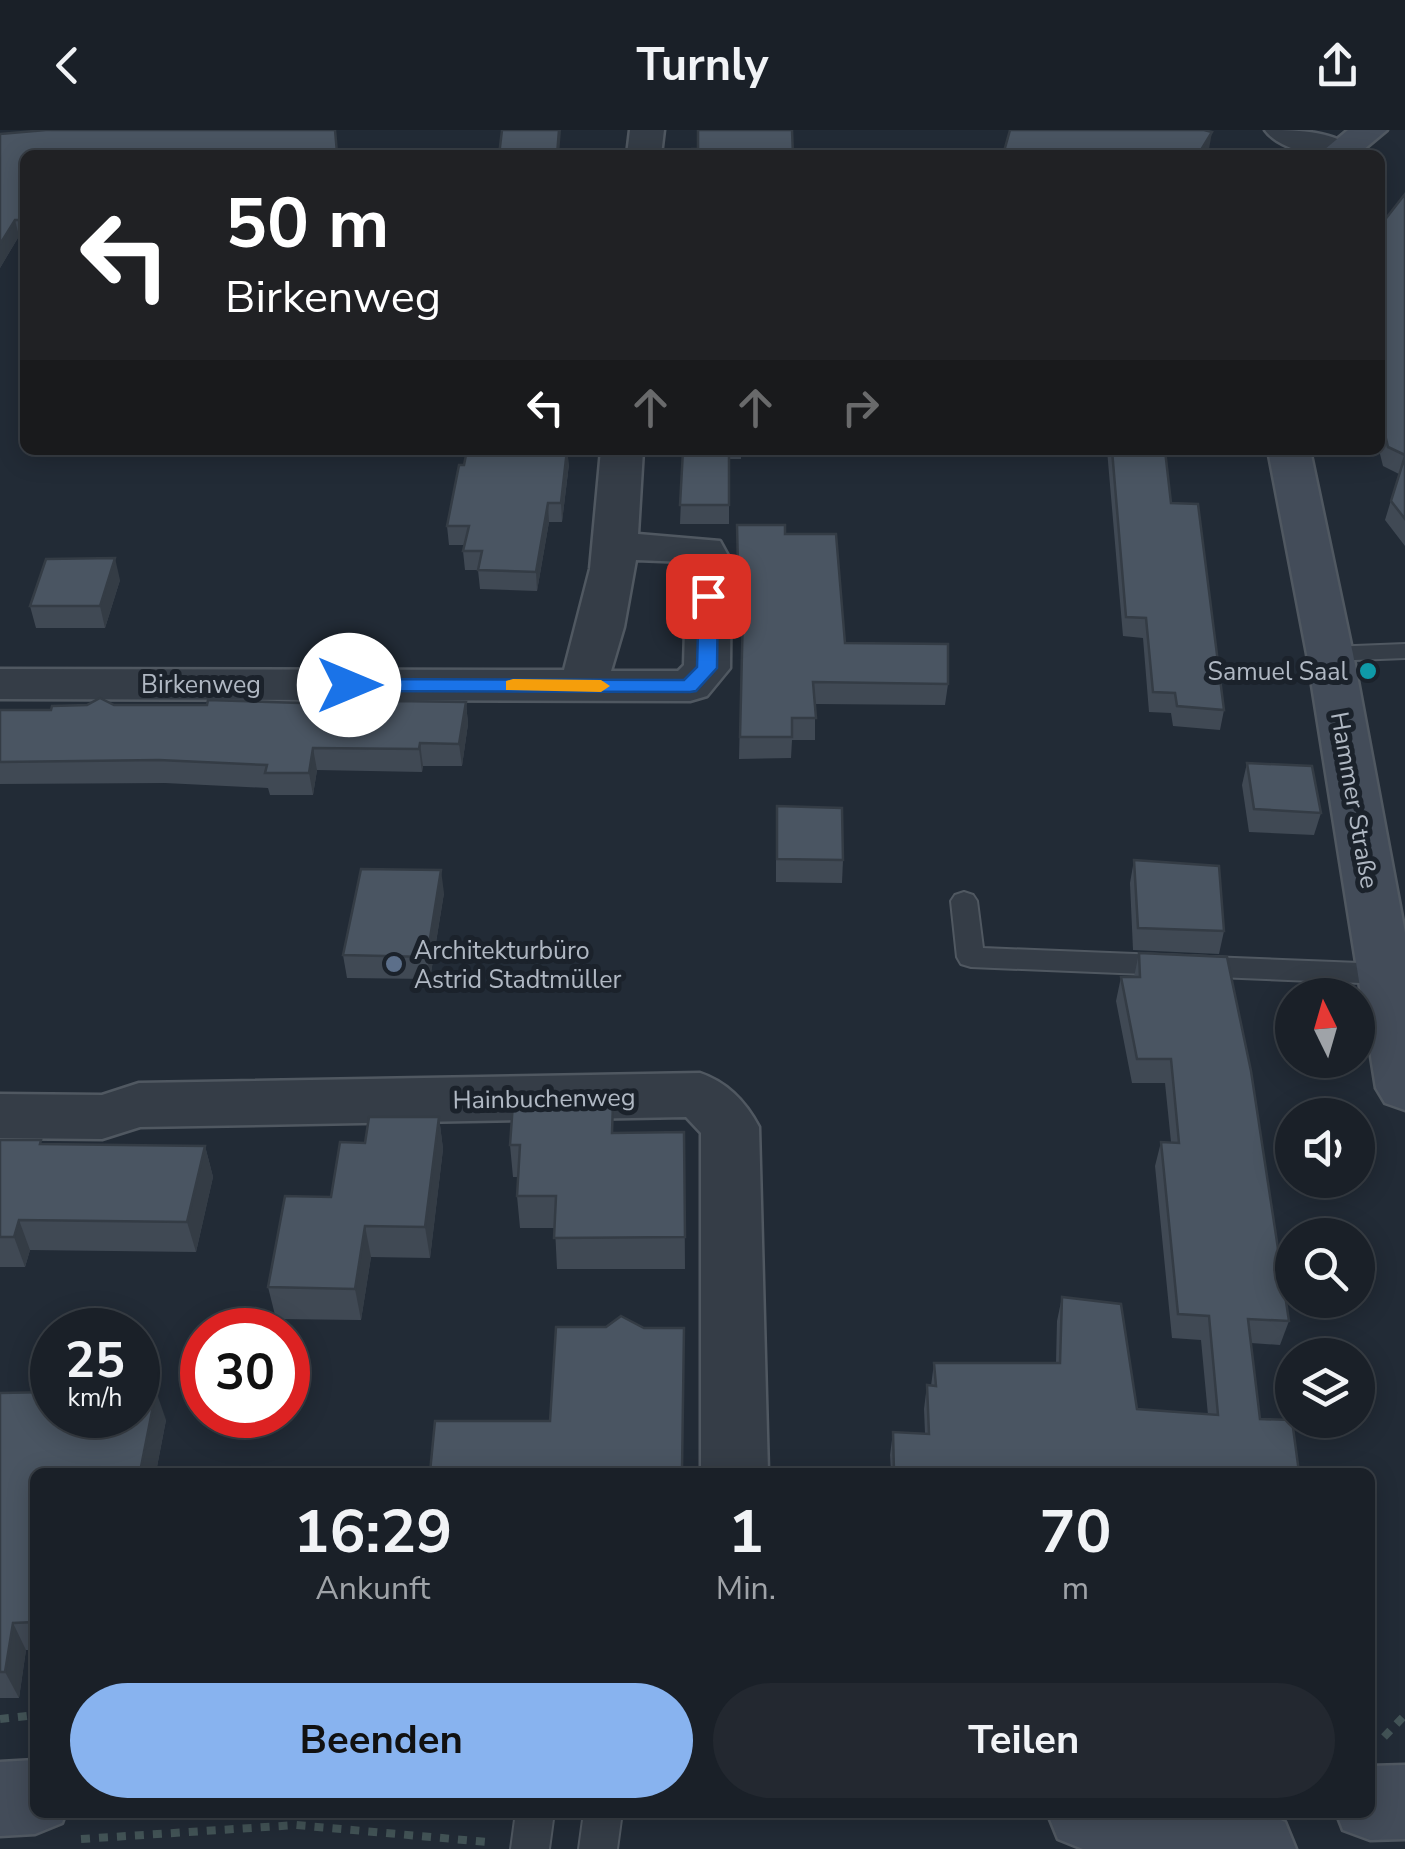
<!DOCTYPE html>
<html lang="de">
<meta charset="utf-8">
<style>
:root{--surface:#1a2028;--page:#232830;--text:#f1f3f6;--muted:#9fa3a8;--line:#383e45;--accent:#88b3ef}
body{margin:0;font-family:"Nunito Sans",sans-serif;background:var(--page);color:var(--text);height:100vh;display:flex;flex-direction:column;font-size:38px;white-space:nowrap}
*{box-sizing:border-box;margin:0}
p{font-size:32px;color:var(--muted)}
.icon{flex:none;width:55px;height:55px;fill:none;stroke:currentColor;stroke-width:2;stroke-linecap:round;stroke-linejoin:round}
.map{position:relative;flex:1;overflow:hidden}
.drawer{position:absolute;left:30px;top:1338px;width:1345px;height:350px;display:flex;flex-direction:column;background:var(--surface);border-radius:15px;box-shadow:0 5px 25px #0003,0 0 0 2px var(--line)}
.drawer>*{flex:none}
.guide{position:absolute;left:20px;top:20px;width:1365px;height:305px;border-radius:15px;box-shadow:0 5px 25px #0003,0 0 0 2px var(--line);background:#202124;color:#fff;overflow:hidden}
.needle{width:65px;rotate:355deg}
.fabs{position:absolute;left:1275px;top:848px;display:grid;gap:20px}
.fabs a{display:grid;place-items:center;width:100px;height:100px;border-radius:50%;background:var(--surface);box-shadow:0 5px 25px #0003,0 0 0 2px var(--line);font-size:50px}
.speed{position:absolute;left:30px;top:1178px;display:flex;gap:20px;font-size:50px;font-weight:700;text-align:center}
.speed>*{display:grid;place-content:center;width:130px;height:130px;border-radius:50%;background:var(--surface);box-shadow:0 5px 25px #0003,0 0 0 2px var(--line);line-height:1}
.speed small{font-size:25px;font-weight:400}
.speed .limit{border:15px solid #d22;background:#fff;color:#111}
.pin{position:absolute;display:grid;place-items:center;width:85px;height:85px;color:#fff;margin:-42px;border-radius:20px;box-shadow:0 5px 15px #0006}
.me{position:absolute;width:110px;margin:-55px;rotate:90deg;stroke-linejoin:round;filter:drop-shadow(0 0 8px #0008)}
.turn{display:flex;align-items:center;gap:35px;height:210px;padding:0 40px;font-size:45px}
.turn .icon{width:130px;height:130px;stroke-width:2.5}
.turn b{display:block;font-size:70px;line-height:85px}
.lanes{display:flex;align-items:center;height:95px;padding:0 40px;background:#0003;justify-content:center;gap:50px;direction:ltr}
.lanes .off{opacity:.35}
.eta{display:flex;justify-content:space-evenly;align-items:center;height:170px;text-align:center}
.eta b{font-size:60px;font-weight:700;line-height:70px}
.cta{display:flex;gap:20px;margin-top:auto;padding:20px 40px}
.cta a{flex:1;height:115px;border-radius:60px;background:var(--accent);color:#111;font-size:40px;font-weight:700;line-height:115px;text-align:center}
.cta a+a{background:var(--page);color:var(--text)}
header{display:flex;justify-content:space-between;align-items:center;height:130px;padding:0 40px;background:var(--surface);font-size:45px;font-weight:700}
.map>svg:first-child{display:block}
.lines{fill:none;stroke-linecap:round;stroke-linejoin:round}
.lane-casing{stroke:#505861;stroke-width:4}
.street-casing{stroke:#505861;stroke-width:5}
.secondary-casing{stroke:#505861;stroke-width:5}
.path{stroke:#435457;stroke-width:8;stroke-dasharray:9 9;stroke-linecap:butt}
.lane{fill:#353d47;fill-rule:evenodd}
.street{fill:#353d47;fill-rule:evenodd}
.secondary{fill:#434c59;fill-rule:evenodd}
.wall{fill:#404954}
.shaded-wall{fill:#343c45}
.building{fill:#4a5562;stroke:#343c45;stroke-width:2.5}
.route{fill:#1a73e8;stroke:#114b97;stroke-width:2.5}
.slow{fill:#f59e0b}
.culture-dot{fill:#0f9aa8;stroke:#1b222b;stroke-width:4}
.service-dot{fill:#5c6f8a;stroke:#1b222b;stroke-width:4}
.labels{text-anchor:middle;stroke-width:10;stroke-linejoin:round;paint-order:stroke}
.poi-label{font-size:25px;fill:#b0b8c3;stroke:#1b222b;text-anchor:end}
.street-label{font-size:25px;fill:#b0b8c3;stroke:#1b222b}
</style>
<header><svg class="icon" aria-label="back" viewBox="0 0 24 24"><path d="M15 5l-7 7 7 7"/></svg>Turnly<svg class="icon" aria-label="share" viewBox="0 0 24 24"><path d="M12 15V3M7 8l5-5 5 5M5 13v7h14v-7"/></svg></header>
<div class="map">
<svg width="1405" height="1719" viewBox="0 0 1405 1719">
<rect width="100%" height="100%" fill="#222b36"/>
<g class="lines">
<defs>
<g id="lane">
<polygon points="1405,514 1405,528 1330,531 1318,524 1330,517"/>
<polygon points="964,762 973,765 977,771 983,818 1385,834 1395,837 1399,844 1395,851 1385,854 971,837 961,834 957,827 951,771 955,765"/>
<polygon points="516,1682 554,1682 549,1719 511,1719"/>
<polygon points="584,1682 622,1682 617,1719 579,1719"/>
</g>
<g id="street">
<polygon points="630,0 664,0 661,25 627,25"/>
<path d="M 1265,0 C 1293,0 1338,0 1356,22 C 1334,32 1280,22 1265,0 Z"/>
<path d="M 601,320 L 643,320 L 638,404 L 720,411 L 731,431 L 730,538 L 707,566 L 690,571 L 0,569 L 0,539 L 564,540 L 590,439 ZM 636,430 L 687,432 L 684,535 L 678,541 L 611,541 L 624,497 Z"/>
<path d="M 700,943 C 727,952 746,972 759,997 L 768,1342 L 701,1342 L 701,1003 L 686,987 L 140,997 L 102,1009 L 0,1008 L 0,964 L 102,965 L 139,953 Z"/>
</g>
<g id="secondary">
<polygon points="1348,0 1387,0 1357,25 1318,25"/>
<polygon points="1268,320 1310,320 1353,524 1405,803 1405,980 1385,973 1376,958 1307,524"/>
<polygon points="35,1630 35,1682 66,1682 62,1693 35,1704 0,1706 0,1632"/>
<polygon points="1405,1635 1405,1709 1370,1710 1343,1700 1336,1682 1370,1682 1370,1636"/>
<polygon points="1047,1682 1263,1682 1285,1692 1296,1719 1083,1719 1058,1709"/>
</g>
</defs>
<use href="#lane" class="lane-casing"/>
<use href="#street" class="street-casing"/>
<use href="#secondary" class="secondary-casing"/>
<g class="path">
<polyline points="0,1589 35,1585"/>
<polyline points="1384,1607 1405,1585"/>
<polyline points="81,1709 296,1695 487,1712"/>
</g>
<use href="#lane" class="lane"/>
<use href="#street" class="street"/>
<use href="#secondary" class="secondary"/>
</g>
<g class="wall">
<polygon points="0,4 25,25 25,106 19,106 0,138"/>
<polygon points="1405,64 1405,416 1385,390 1399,344 1383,336 1379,320 1380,96"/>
<polygon points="683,320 741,320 741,329 729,329 729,394 680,394"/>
<polygon points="1107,320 1165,320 1171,373 1224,580 1220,600 1173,596 1171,583 1149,582 1143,508 1123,506"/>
<polygon points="569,334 562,392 549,392 537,461 480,459 478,440 465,440 463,421 465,415 449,415 447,396 464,335"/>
<polygon points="737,395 785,404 845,513 948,554 945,575 815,574 815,610 792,610 791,628 739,629 743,459 737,459"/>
<polygon points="120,450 105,498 36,498 30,476"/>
<polygon points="466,572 468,594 462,636 423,636 422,642 317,640 313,665 270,665 268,658 165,653 0,654 0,580 51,580 114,575 392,576"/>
<polygon points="1247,633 1321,683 1314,705 1249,702 1242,655"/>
<polygon points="776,699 843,730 842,753 776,752"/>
<polygon points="1134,730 1224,801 1219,824 1133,820 1130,753"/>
<polygon points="444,763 430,849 347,848 343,825"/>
<polygon points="1139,823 1289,1191 1280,1215 1251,1213 1260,1289 1299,1342 891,1342 890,1325 893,1302 925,1303 924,1279 927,1255 931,1256 934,1233 1056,1233 1057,1191 1062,1167 1137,1279 1208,1285 1201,1210 1172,1208 1155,1036 1161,1012 1171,1012 1165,953 1132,953 1116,871 1121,847 1134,847"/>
<polygon points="439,987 443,1019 430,1128 371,1127 361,1190 276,1189 268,1157 331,1067 365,1013"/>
<polygon points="684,1002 685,1139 557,1139 555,1098 520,1098 517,1066 518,1047 513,1047 510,1015 615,1003"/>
<polygon points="0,1010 42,1014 205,1016 213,1047 196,1122 30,1120 25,1137 0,1137"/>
<polygon points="0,1263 166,1290 156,1342 35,1342 35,1520 26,1520 19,1568 0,1568"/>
</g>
<g class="shaded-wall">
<polygon points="559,0 561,0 559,25 557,25"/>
<polygon points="1212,2 1209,19 1206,25 1198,25"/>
<polygon points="15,90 19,106 0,138 0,114"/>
<polygon points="567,320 569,334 562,392 561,373"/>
<polygon points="548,373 549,392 537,461 536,442"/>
<polygon points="115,428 120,450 105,498 100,476"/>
<polygon points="466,572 468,594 462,636 459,614"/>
<polygon points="420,613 423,636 422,642 419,619"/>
<polygon points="313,618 317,640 313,665 309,643"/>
<polygon points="441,740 444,763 430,849 427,827"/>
<polygon points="439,987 443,1019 430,1128 425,1097"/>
<polygon points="205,1016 213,1047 196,1122 187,1092"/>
<polygon points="19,1090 30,1120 25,1137 14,1107"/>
<polygon points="365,1096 371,1127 361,1190 355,1159"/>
<polygon points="156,1261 166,1290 156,1342 140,1342"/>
<polygon points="13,1493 26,1520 19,1568 5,1542"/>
</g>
<g class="building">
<polygon points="46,0 335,0 337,23 336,25 25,25 25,90 15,90 0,114 0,4"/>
<polygon points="502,0 559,0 557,25 499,25"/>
<polygon points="698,0 792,0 793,25 692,25 692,19 698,19"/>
<polygon points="1010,0 1204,0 1212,2 1198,25 1003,25"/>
<polygon points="1405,64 1405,325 1388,317 1380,284 1380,96"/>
<polygon points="467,320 567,320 561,373 548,373 536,442 478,440 482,421 463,421 469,396 447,396 459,335 464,335"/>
<polygon points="683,320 729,320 729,375 680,375"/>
<polygon points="1112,320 1165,320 1171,373 1198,374 1224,580 1177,576 1175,563 1153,562 1146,488 1126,487"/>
<polygon points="1405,326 1405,389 1391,371"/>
<polygon points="737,395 785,395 785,404 836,404 845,513 948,514 948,554 813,552 816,588 792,588 792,607 740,607 744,438 738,438"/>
<polygon points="115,428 100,476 30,476 46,429"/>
<polygon points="100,568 114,575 207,575 208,570 392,576 393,571 466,572 459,614 420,613 419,619 313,618 309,643 265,643 267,635 159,630 0,632 0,580 51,580 52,576 87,575"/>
<polygon points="1247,633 1312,636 1321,683 1254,679"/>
<polygon points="777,676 842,678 843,730 777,729"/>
<polygon points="1134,730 1219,736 1224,801 1138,798"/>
<polygon points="361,739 441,740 427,827 343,825"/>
<polygon points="1139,823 1227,827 1251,941 1289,1191 1248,1189 1260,1289 1292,1290 1299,1342 894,1342 893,1302 929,1304 927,1255 936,1256 934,1233 1060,1233 1062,1167 1121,1174 1137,1279 1218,1285 1209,1186 1178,1184 1161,1012 1179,1013 1171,929 1137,929 1121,847 1140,847"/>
<polygon points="613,972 612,1003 684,1002 685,1107 554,1108 556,1066 517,1066 520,1015 510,1015 513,973"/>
<polygon points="369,987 439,987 425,1097 365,1096 355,1159 268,1157 285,1066 331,1067 340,1012 365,1013"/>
<polygon points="0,1010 41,1010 40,1014 205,1016 187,1092 19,1090 14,1107 0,1107"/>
<polygon points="621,1186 644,1198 684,1198 682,1342 430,1342 435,1291 550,1291 556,1197 606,1197"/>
<polygon points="138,1261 156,1261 140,1342 35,1342 35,1492 13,1493 5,1542 0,1542 0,1263 52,1262 52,1285 138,1285"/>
</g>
<polygon class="route" points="708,461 718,466 717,538 696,561 690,562 349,561 339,555 349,549 684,550 697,537 699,466"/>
<polygon class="slow" points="513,549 601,550 610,556 601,562 506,560 506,551"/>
<circle class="culture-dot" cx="1368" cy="541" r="10"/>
<circle class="service-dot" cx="394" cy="834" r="10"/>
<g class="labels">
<g class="poi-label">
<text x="1348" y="550">Samuel Saal</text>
<text x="414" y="829" text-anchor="start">Architekturbüro<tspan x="414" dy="29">Astrid Stadtmüller</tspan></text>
</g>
<g class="street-label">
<text x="201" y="563">Birkenweg</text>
<text transform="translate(1355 670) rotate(80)" y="9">Hammer Straße</text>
<text transform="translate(544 968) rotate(-1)" y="9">Hainbuchenweg</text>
</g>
</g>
</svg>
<div class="fabs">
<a><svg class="needle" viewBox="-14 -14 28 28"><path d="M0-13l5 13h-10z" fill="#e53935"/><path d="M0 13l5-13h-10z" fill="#9fa3a8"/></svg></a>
<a><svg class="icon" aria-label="sound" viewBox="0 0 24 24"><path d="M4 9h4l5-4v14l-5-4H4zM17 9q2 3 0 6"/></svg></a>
<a><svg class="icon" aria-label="search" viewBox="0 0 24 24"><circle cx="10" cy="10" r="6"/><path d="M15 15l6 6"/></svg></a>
<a><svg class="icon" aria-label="layers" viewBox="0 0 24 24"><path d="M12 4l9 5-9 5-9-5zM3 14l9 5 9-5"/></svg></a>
</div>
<div class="speed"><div>25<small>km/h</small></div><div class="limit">30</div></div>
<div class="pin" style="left:708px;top:466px;background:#d93025"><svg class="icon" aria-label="arrive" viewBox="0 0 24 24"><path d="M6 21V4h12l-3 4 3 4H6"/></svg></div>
<svg class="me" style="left:349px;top:555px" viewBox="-20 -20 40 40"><circle r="19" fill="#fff"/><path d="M0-13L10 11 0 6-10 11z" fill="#1a73e8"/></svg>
<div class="guide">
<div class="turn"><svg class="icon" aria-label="left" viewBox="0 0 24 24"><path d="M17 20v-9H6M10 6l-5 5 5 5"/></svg><div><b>50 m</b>Birkenweg</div></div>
<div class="lanes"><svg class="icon" aria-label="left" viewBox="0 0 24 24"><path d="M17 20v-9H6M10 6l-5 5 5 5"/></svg><svg class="icon off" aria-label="ahead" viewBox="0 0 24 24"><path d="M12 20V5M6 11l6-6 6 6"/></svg><svg class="icon off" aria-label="ahead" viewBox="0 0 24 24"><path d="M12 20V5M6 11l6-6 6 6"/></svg><svg class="icon off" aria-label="right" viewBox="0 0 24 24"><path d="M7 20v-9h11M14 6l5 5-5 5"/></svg></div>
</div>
<section class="drawer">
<div class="eta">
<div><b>16:29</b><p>Ankunft</p></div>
<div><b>1</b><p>Min.</p></div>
<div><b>70</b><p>m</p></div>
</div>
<div class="cta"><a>Beenden</a><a>Teilen</a></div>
</section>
</div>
